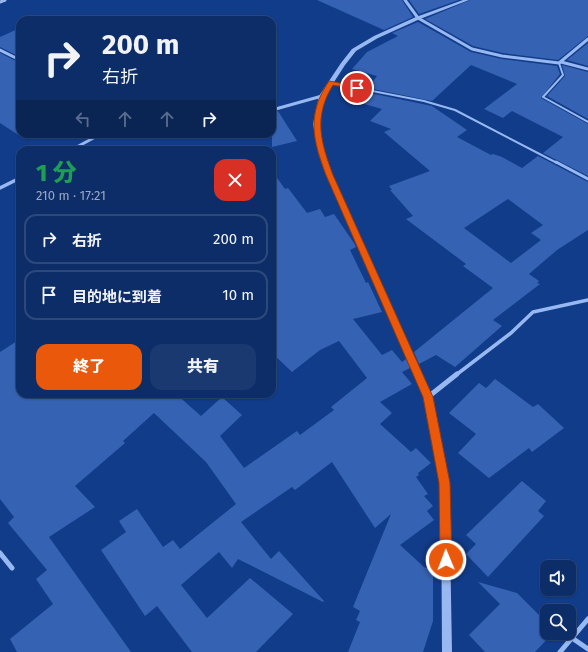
<!DOCTYPE html>
<html lang="ja">
<meta charset="utf-8">
<style>
:root{--surface:#0d2d68;--page:#1b3971;--text:#f1f3f6;--muted:#9aa8c0;--line:#2d497c;--accent:#ea580c}
body{margin:0;font-family:"Fira Sans","Noto Sans JP",sans-serif;background:var(--page);color:var(--text);height:100vh;display:flex;flex-direction:column;font-size:15px;white-space:nowrap}
*{box-sizing:border-box;margin:0}
p{font-size:13px;color:var(--muted)}
.icon{flex:none;width:22px;height:22px;fill:none;stroke:currentColor;stroke-width:2;stroke-linecap:round;stroke-linejoin:round}
.map{position:relative;flex:1;overflow:hidden}
.side{position:absolute;left:16px;top:146px;width:260px;height:252px;display:flex;flex-direction:column;background:var(--surface);border-radius:12px;box-shadow:0 1px 3px #0004,0 0 0 1px var(--line)}
.side>*{flex:none}
.hud{position:absolute;left:16px;top:16px;width:260px;height:122px;border-radius:12px;box-shadow:0 1px 3px #0004,0 0 0 1px var(--line);background:#0d2d68;color:var(--text);overflow:hidden}
.tools{position:absolute;left:540px;top:560px;display:grid;gap:8px}
.tools a{display:grid;place-items:center;width:36px;height:36px;border-radius:8px;background:var(--surface);box-shadow:0 1px 3px #0004,0 0 0 1px var(--line);font-size:20px}
.pin{position:absolute;display:grid;place-items:center;width:34px;height:34px;color:#fff;margin:-17px;border:2px solid #fff;border-radius:50%;box-shadow:0 1px 4px #0007}
.me{position:absolute;width:44px;margin:-22px;rotate:359deg;stroke-linejoin:round;filter:drop-shadow(0 0 3px #0008)}
.turn{display:flex;align-items:center;gap:14px;height:84px;padding:0 20px;font-size:18px}
.turn .icon{width:52px;height:52px;stroke-width:2.5}
.turn b{display:block;font-size:28px;line-height:34px}
.lanes{display:flex;align-items:center;height:38px;padding:0 20px;background:#0003;justify-content:center;gap:20px;direction:ltr}
.lanes .off{opacity:.35}
.round{display:grid;place-items:center;flex:none;width:42px;height:42px;border-radius:12px;background:var(--page)}
.summary{display:flex;align-items:center;justify-content:space-between;height:68px;padding:0 20px}
h1{font-size:24px;font-weight:800;line-height:30px;color:#1e9e55}
.cta{display:flex;gap:8px;margin-top:auto;padding:8px 20px}
.cta a{flex:1;height:46px;border-radius:12px;background:var(--accent);color:#fff;font-size:16px;font-weight:800;line-height:46px;text-align:center}
.cta a+a{background:var(--page);color:var(--text)}
ul{padding:0;list-style:none}
li{display:flex;align-items:center;gap:12px;height:50px;margin:0 8px 6px;padding:0 12px;border:2px solid var(--line);border-radius:12px}
li div{flex:1}
li b{display:block;font-size:15px}
li em{font-style:normal}
.map>svg:first-child{display:block}
.building{fill:#3562b2;fill-rule:evenodd}
.lines{fill:none;stroke-linecap:round;stroke-linejoin:round}
.service-far1{stroke:#98b8f1;stroke-width:2}
.service{stroke:#98b8f1;stroke-width:3}
.minor-far2{stroke:#98b8f1;stroke-width:3}
.minor-far1{stroke:#98b8f1;stroke-width:3.5}
.minor{stroke:#98b8f1;stroke-width:5}
.tertiary{fill:#98b8f1;fill-rule:evenodd}
.route{fill:#ea580c;stroke:#983908}
</style>
<div class="map">
<svg width="588" height="652" viewBox="0 0 588 652">
<rect width="100%" height="100%" fill="#113c8a"/>
<g class="building">
<polygon points="317,0 402,0 413,17 384,30"/>
<polygon points="409,0 459,0 419,14"/>
<polygon points="470,0 588,0 588,36 558,60 503,53 473,46 425,19"/>
<polygon points="418,22 471,52 502,59 557,66 560,74 541,98 588,124 588,176 543,153 563,137 512,111 503,118 484,109 517,84 471,65 432,101 368,88 377,76 352,69 367,52 398,36 392,33"/>
<polygon points="20,28 20,57 0,47 0,37"/>
<polygon points="588,43 588,66 567,60"/>
<polygon points="0,53 20,63 20,136 0,123"/>
<polygon points="562,65 588,72 588,119 547,96 565,76"/>
<path d="M 365,92 L 432,106 L 467,130 L 457,137 L 491,155 L 493,154 L 502,157 L 522,168 L 538,156 L 588,182 L 588,230 L 557,250 L 529,274 L 539,281 L 537,283 L 540,284 L 493,320 L 502,326 L 455,367 L 436,355 L 419,364 L 414,352 L 493,288 L 463,266 L 466,264 L 406,219 L 413,216 L 390,190 L 392,190 L 389,186 L 430,171 L 384,132 L 391,129 L 370,121 L 382,109 L 357,102 ZM 508,199 L 543,225 L 531,233 L 541,240 L 511,263 L 464,228 Z"/>
<polygon points="278,111 297,141 272,147 272,113"/>
<polygon points="272,171 285,189 288,188 307,213 320,209 325,217 334,214 354,243 356,247 350,250 366,283 368,282 382,312 353,319 382,355 392,350 402,362 406,359 410,368 402,372 412,384 380,402 392,413 380,424 411,452 416,448 431,463 418,473 419,475 416,477 428,494 424,496 433,506 427,511 434,520 400,545 424,567 433,570 433,621 423,652 348,652 360,622 356,620 360,611 353,607 391,514 375,528 332,462 295,490 292,487 241,522 271,559 279,551 324,601 323,602 238,559 232,568 219,552 181,585 207,618 250,578 293,614 256,652 192,652 157,606 145,616 101,550 126,532 119,521 137,509 163,547 173,540 180,549 236,504 206,462 154,413 123,441 125,443 75,486 95,507 49,537 131,652 17,652 10,639 53,604 36,579 47,570 8,523 14,517 0,499 0,352 20,339 20,394 176,394 201,416 222,397 242,415 220,436 244,468 297,431 300,435 334,410 331,407 367,378 339,341 320,350 292,372 272,353"/>
<polygon points="495,379 533,407 538,404 564,428 532,452 529,448 489,478 458,453 476,434 449,413 479,383 486,388"/>
<polygon points="522,481 546,501 538,511 544,516 488,577 466,554 476,544 466,535"/>
<polygon points="478,582 517,593 547,623 547,633 553,633 535,652 485,652 469,635 500,604"/>
</g>
<g class="lines">
<g class="service-far1">
<polyline points="559,63 563,75 543,97 588,122"/>
<polyline points="331,83 424,101 455,110 557,163"/>
</g>
<polyline class="service" points="556,162 588,179"/>
<g class="minor-far2">
<polyline points="405,0 418,18 472,49 502,56 559,63 588,39"/>
<polyline points="0,2 5,0"/>
<polyline points="0,50 20,60"/>
<polyline points="561,62 588,69"/>
<polyline points="272,110 322,96"/>
<polyline points="71,150 101,134"/>
</g>
<g class="minor-far1">
<polyline points="0,188 20,178"/>
<polyline points="456,375 511,333 533,312 588,300"/>
</g>
<g class="minor">
<polyline points="428,397 457,374"/>
<polyline points="0,553 12,568"/>
<polyline points="572,638 588,649"/>
<polyline points="560,652 588,619"/>
</g>
<polygon class="tertiary" points="463,0 469,0 420,19 378,38 356,51 345,65 325,96 319,124 324,152 332,175 432,397 449,483 452,652 442,652 441,483 424,397 326,175 318,152 313,124 319,96 341,63 352,49 374,36 416,17"/>
</g>
<path class="route" d="M 329,81 L 357,86 L 360,88 L 357,90 L 333,85 C 313,117 321,143 333,175 L 433,397 L 450,483 L 452,560 L 450,564 L 446,566 L 442,564 L 440,560 L 439,483 L 423,397 L 326,175 C 313,140 306,115 329,81 Z"/>
</svg>
<div class="tools">
<a><svg class="icon" aria-label="sound" viewBox="0 0 24 24"><path d="M4 9h4l5-4v14l-5-4H4zM17 9q2 3 0 6"/></svg></a>
<a><svg class="icon" aria-label="search" viewBox="0 0 24 24"><circle cx="10" cy="10" r="6"/><path d="M15 15l6 6"/></svg></a>
</div>
<div class="pin" style="left:357px;top:88px;background:#d93025"><svg class="icon" aria-label="arrive" viewBox="0 0 24 24"><path d="M6 21V4h12l-3 4 3 4H6"/></svg></div>
<svg class="me" style="left:446px;top:560px" viewBox="-20 -20 40 40"><circle r="17" fill="#ea580c" stroke="#fff" stroke-width="3"/><path d="M0-11L8 9 0 5-8 9z" fill="#fff"/></svg>
<div class="hud">
<div class="turn"><svg class="icon" aria-label="right" viewBox="0 0 24 24"><path d="M7 20v-9h11M14 6l5 5-5 5"/></svg><div><b>200 m</b>右折</div></div>
<div class="lanes"><svg class="icon off" aria-label="left" viewBox="0 0 24 24"><path d="M17 20v-9H6M10 6l-5 5 5 5"/></svg><svg class="icon off" aria-label="ahead" viewBox="0 0 24 24"><path d="M12 20V5M6 11l6-6 6 6"/></svg><svg class="icon off" aria-label="ahead" viewBox="0 0 24 24"><path d="M12 20V5M6 11l6-6 6 6"/></svg><svg class="icon" aria-label="right" viewBox="0 0 24 24"><path d="M7 20v-9h11M14 6l5 5-5 5"/></svg></div>
</div>
<section class="side">
<div class="summary"><div><h1>1 分</h1><p>210 m · 17:21</p></div><a class="round" style="background:#d93025;color:#fff"><svg class="icon" aria-label="close" viewBox="0 0 24 24"><path d="M6 6l12 12M18 6L6 18"/></svg></a></div>
<ul>
<li><svg class="icon" aria-label="right" viewBox="0 0 24 24"><path d="M7 20v-9h11M14 6l5 5-5 5"/></svg><div><b>右折</b></div><em>200 m</em></li>
<li><svg class="icon" aria-label="arrive" viewBox="0 0 24 24"><path d="M6 21V4h12l-3 4 3 4H6"/></svg><div><b>目的地に到着</b></div><em>10 m</em></li>
</ul>
<div class="cta"><a>終了</a><a>共有</a></div>
</section>
</div>
